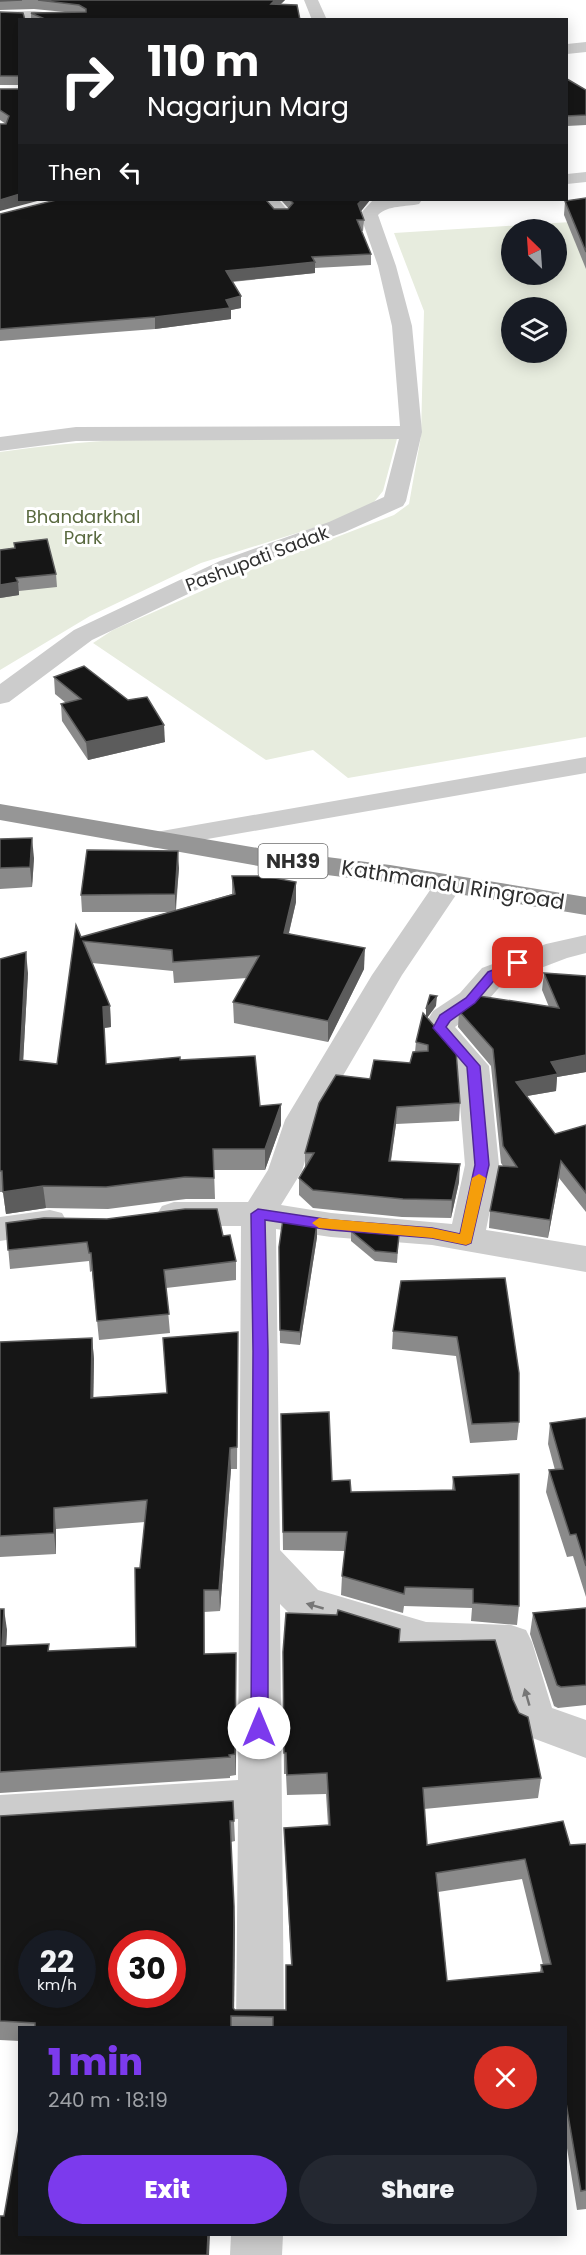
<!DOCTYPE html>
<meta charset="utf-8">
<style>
:root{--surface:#171b24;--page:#242831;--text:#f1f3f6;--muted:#9ea1a6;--accent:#7c3aed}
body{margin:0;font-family:Poppins,sans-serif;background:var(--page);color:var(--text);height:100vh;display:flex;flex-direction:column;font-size:22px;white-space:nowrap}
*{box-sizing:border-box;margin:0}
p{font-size:20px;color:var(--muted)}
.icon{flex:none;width:33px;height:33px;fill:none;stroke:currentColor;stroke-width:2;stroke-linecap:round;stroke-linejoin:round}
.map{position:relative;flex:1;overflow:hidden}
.side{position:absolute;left:18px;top:2026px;width:549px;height:210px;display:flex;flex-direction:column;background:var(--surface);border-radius:0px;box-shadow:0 3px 15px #0003}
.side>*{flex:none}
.banner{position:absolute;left:18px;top:18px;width:550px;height:183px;border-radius:0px;box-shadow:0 3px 15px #0003;background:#202124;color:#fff;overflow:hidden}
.needle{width:39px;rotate:335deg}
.fabs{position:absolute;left:501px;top:219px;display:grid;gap:12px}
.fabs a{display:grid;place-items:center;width:66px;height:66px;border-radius:50%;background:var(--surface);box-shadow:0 3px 15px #0003;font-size:30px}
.speed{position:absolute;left:18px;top:1930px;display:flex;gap:12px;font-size:30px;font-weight:700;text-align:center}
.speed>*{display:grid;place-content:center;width:78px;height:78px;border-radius:50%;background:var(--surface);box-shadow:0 3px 15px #0003;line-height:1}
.speed small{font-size:15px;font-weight:400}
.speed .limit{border:9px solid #d22;background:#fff;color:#111}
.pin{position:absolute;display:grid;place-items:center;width:51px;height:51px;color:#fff;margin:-26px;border-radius:12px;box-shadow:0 3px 9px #0006}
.me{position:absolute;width:66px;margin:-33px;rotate:0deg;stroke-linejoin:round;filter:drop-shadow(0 0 4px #0008)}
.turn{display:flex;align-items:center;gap:21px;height:126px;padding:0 30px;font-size:27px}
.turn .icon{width:78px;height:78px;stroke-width:2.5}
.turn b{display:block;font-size:42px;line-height:51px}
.then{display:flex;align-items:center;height:57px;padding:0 30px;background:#0003;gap:12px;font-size:22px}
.round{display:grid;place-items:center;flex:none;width:63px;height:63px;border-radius:32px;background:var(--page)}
.summary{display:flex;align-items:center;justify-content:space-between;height:102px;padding:0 30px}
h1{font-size:36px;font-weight:800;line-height:45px;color:var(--accent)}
.button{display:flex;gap:12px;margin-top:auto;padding:12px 30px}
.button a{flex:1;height:69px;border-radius:36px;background:var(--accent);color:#fff;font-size:24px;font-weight:800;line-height:69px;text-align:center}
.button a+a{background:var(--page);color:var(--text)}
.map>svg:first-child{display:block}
.green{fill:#e7ecde;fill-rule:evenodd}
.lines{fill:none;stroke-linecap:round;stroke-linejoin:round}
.minor{fill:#ccc;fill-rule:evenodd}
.highway{fill:#969696;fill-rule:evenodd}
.wall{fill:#8a8a8a;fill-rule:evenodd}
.shaded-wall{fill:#5c5c5c}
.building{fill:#161616;stroke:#5c5c5c;stroke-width:1.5;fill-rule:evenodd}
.oneway{fill:#767676}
.route{fill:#7c3aed;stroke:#51269a;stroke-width:1.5}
.slow{fill:#f59e0b}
.labels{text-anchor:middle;stroke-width:6;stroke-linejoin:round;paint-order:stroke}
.far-park-label{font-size:18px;fill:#59693f;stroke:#fff}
.far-street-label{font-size:18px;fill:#2f2f2f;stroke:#fff}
.shield{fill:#fff;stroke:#6d6d6d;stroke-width:1.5}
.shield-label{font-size:20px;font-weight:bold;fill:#2f2f2f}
.street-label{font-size:21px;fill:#2f2f2f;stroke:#fff}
</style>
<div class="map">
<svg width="586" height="2255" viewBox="0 0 586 2255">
<rect width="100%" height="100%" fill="#fff"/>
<g class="green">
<path d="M 586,221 L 586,737 L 348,778 L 313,750 L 266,760 L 93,643 L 113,630 L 238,575 L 394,515 L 409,504 L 421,436 L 424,311 L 394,233 ZM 512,230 L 556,230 L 556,274 L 512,274 ZM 512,308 L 556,308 L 556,352 L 512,352 Z"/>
<path d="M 398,435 L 383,491 L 374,502 L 351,516 L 201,563 L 90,616 L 0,670 L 0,452 C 131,432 265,437 398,435 Z"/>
</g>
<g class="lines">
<g class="minor">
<polygon points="304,0 318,0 327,20 312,20"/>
<polygon points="34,11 78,16 85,20 0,20 0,12"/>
<polygon points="586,42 586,52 567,54 567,44"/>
<polygon points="586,172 586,182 567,184 567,174"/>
<polygon points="261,200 279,200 291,214 288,218 276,218"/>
<path d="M 373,200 L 422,200 L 419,204 C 406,207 388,205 378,215 L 396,266 L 412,326 L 422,432 L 406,501 L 403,506 L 345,532 L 236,571 L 92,640 L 9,702 L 0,704 L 0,684 L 74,630 L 220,561 L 329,522 L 384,497 L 399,439 L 76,441 L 0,451 L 0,437 L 76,427 L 400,426 L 392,326 L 378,266 L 360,214 Z"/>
<polygon points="586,757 586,773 156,848 146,846 142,840 146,834 156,832"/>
<polygon points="449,874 459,877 464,883 402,975 317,1120 302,1171 281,1205 331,1213 452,1224 465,1165 457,1068 423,1028 433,1011 460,993 482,968 546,944 586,935 586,953 567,958 504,982 482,1007 455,1027 489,1066 499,1165 486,1230 586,1246 586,1272 432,1245 331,1237 276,1229 280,1550 318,1590 426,1622 511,1625 526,1630 532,1642 552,1708 586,1720 586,1758 519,1733 513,1720 495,1659 426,1656 291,1615 280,1604 284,2028 236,2028 238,1819 0,1835 0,1795 238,1780 241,1226 174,1226 162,1222 157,1214 162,1206 174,1202 248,1202 268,1170 285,1120 372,975 439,877"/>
<polygon points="50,1210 62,1213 67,1222 62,1231 0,1241 0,1217"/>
<polygon points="231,2235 283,2235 282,2255 230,2255"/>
</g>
<polygon class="highway" points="0,804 264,849 390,865 586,897 586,915 390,883 264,867 0,820"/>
</g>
<g class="wall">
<polygon points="0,0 285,0 280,5 300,20 31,20 31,13 65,12 34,9 0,10"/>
<polygon points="0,12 20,20 20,85 0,85"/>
<polygon points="567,79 586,90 586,125 567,126"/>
<polygon points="0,89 20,89 20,200 6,124 0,120"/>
<polygon points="586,198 586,269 564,215 565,201"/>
<polygon points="281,200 370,200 361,211 364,220 363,231 361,231 371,254 371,265 315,268 315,273 232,282 241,308 231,310 231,319 155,329 0,341 0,214 274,209 289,209"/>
<polygon points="14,543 56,574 57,587 19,591 19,595 0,598 0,550 15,548"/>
<polygon points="54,677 128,700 165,742 88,760 62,721 61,704 66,703 55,694"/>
<polygon points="0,839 34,858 32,887 0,889"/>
<polygon points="179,868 176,910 232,894 232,876 296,882 296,902 289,933 364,969 328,1042 234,1023 233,1002 247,978 174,983 173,971 92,963 110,1006 111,1027 104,1028 106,1064 180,1060 260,1106 281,1125 265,1170 214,1170 215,1199 186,1199 108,1209 46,1208 6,1214 3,1192 0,1192 0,959 28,973 23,1061 57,1064 81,937 169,912 82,912 81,895"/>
<polygon points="544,973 586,976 586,1072 557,1077 556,1091 527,1096 555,1134 586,1125 586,1212 559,1178 548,1238 489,1228 490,1211 503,1166 501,1163 491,1066 458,1027 459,1011 549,1007 542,990"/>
<polygon points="436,1006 427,1018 460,1103 459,1121 396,1124 391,1161 459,1182 451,1218 402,1217 313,1208 299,1195 299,1178 305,1168 305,1153 370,1079 410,1063 415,1052 416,1042 426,1016"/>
<polygon points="6,1223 223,1236 236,1261 236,1280 166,1288 170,1333 99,1340 92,1271 90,1272 89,1261 10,1269"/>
<polygon points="317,1224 317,1237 300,1345 280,1343 279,1247"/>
<polygon points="351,1231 399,1235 397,1263 375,1261 351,1241"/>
<polygon points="505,1278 519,1422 517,1440 470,1443 456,1356 392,1349 393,1331"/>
<polygon points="238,1332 237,1469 231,1469 220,1611 204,1612 205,1654 236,1674 236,1775 230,1776 230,1778 0,1793 0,1609 7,1630 6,1645 50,1651 136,1647 140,1568 145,1522 56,1529 56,1554 0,1557 0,1342 92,1338 94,1359 93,1397 167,1393"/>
<polygon points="281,1414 332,1481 351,1492 452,1490 453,1477 519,1606 517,1625 471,1621 472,1608 404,1606 403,1613 341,1595 342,1576 345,1551 283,1550"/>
<polygon points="586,1418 586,1597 573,1556 567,1557 546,1492 549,1470 555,1470 548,1444 550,1423"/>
<polygon points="586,1608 586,1705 558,1708 554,1706 530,1634 533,1613"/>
<path d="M 400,1642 L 513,1700 L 541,1778 L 538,1798 L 424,1809 L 427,1845 L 570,1845 L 586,1844 L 586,2209 L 577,2210 L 566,2142 L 566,2028 L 20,2028 L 20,2041 L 0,2040 L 0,1816 L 234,1821 L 235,1841 L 231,1842 L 235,1926 L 234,2009 L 235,2010 L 286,2010 L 291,1965 L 285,1849 L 284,1828 L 328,1825 L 326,1794 L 287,1795 L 286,1774 L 284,1774 L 283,1652 ZM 522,1879 L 543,1965 L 541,1965 L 540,1972 L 447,1981 L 438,1892 Z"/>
</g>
<g class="shaded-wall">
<polygon points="275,0 285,0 271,13 271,4"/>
<polygon points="20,194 20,200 41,200 0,211 0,200"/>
<polygon points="362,200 370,200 358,215 358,204"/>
<polygon points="315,262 315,273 226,282 226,271"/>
<polygon points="241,296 241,308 231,310 231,319 155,329 155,317"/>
<polygon points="18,582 19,595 0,598 0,585"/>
<polygon points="164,725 165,742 88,760 86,742"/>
<polygon points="32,838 34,858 32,887 30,867"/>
<polygon points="178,851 179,868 175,912 175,894"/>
<polygon points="296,882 296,902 284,953 284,933"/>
<polygon points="365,948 364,969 328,1042 328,1021"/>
<polygon points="26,952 28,973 22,1082 20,1060"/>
<polygon points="437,996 436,1006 426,1019 426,1009"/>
<polygon points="110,1006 111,1027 104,1028 107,1085 103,1007"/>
<polygon points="586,1055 586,1072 557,1077 556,1091 515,1098 516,1082 551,1062"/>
<polygon points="281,1104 281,1125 265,1170 265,1149"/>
<polygon points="397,1107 396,1124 388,1179 389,1161"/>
<polygon points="561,1161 559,1178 548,1238 550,1220"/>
<polygon points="460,1164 459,1182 451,1218 452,1200"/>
<polygon points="43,1186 46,1208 6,1214 3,1192"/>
<polygon points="317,1224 317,1237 300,1345 300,1332"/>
<polygon points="92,1338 94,1359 93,1419 91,1398"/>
<polygon points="230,1448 231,1469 220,1611 219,1590"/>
<polygon points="54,1508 56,1529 56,1554 54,1533"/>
<polygon points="4,1609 7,1630 5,1667 2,1646"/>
<polygon points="236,1653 236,1775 235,1754"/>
<polygon points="234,1906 235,1926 234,2016 233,2008"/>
<polygon points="208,2235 210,2235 209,2255 207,2255"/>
</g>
<g class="building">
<polygon points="0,0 22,0 0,1"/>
<polygon points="38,0 275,0 271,4 297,5 300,20 47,20 31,13 86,12 86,9 79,5"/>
<polygon points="0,12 23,13 25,20 20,20 20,76 0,76"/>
<polygon points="567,79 586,90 586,115 567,116"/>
<polygon points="0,89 20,89 20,194 0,200 0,124 6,124 9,116 0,110"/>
<polygon points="586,198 586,252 565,201"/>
<polygon points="56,200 266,200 274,209 288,209 293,203 290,200 362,200 358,204 364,220 357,220 371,254 312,257 315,262 226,271 241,296 226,300 230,308 155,317 0,329 0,214"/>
<polygon points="47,539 56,574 16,578 18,582 0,585 0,550 15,548 14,543"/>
<polygon points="84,666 128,700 147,697 164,725 86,742 61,704 81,699 54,677"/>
<polygon points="32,838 30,867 0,868 0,839"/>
<polygon points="87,850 178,851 175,894 81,895"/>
<polygon points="232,876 264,876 296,882 284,933 365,948 328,1021 233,1002 259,956 173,962 172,950 83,941 110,1006 103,1007 106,1064 180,1057 180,1060 255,1056 260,1106 281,1104 265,1149 213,1149 214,1178 185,1177 106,1187 43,1186 3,1192 2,1171 0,1171 0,959 26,952 20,1060 57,1064 76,925 81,937 235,894"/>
<polygon points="544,973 586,976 586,1055 551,1062 558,1074 516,1082 555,1134 586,1125 586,1193 561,1161 550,1220 490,1211 499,1166 517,1167 503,1146 493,1049 459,1011 479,996 559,1008"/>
<polygon points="430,995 437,996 426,1009"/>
<polygon points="423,1013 456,1051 460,1103 397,1107 389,1161 460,1164 452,1200 403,1199 313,1190 299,1178 314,1153 305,1153 319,1103 336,1075 370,1079 374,1060 410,1063 413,1052 428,1051 428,1045 416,1042"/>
<polygon points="185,1209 217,1209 223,1236 230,1235 236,1261 164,1270 169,1314 97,1321 91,1253 89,1253 87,1242 8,1250 6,1223 44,1218 107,1219"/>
<polygon points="283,1219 317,1224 300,1332 280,1330 279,1247"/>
<polygon points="351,1231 399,1235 397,1253 375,1251"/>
<polygon points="505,1278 519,1373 519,1422 472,1424 457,1337 393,1331 401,1281"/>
<polygon points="238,1332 237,1447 230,1448 219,1590 204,1590 204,1654 236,1653 235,1754 229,1755 230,1757 0,1772 0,1609 4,1609 2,1646 49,1644 48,1651 136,1647 135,1568 140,1568 147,1500 54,1508 54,1533 0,1536 0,1342 92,1338 91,1398 167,1393 163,1338"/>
<polygon points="329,1412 332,1481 350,1480 351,1492 455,1490 453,1477 519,1474 519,1606 473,1603 473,1589 405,1587 404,1594 342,1576 347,1532 283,1532 281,1414"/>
<polygon points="586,1418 586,1566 576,1534 570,1535 549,1470 563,1469 550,1423"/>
<polygon points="586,1608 586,1685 561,1687 557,1685 533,1613"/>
<path d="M 338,1610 L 400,1629 L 399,1642 L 495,1640 L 513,1700 L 519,1713 L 528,1717 L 541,1778 L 423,1788 L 427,1845 L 563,1821 L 570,1845 L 586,1844 L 586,2190 L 581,2191 L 566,2103 L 566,2028 L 273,2028 L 273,2017 L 231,2016 L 231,2028 L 35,2028 L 35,2023 L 0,2021 L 0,1816 L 233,1801 L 234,1821 L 230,1821 L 234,1906 L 233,2008 L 235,2010 L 286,2010 L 286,1965 L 292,1965 L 284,1828 L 330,1825 L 327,1773 L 287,1775 L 286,1753 L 284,1753 L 283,1652 L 286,1613 L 337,1615 ZM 525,1859 L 551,1964 L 541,1965 L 543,1972 L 447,1981 L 436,1873 ZM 32,1944 L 82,1944 L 82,1995 L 32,1995 ZM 122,1944 L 172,1944 L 172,1995 L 122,1995 Z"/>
<polygon points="20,2124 20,2235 208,2235 207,2255 0,2255 0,2216 4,2216"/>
</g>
<defs><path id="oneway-solid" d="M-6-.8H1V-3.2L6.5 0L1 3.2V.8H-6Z" transform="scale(1.5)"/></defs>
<g class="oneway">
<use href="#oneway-solid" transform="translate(315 1606) rotate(-164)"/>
<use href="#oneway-solid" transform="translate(527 1697) rotate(-106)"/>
</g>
<polygon class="route" points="518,960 523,961 524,963 523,966 497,977 475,1003 450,1021 446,1027 480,1066 489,1165 471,1243 466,1245 432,1238 331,1230 265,1220 268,1351 268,1728 266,1734 259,1736 253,1734 251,1728 253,1351 251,1214 258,1209 331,1220 432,1228 460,1234 475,1165 467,1067 433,1028 440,1015 466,998 488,972"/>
<polygon class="slow" points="479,1174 486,1178 471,1243 466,1245 432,1238 319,1228 312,1223 319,1218 432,1228 460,1234 472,1178"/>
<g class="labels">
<g class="far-park-label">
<text x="83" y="523">Bhandarkhal<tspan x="83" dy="21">Park</tspan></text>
</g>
<g class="far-street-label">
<text transform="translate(257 559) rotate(-21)" y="6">Pashupati Sadak</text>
</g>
<rect class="shield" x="258.5" y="844" width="69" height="34" rx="4.5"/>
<g class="shield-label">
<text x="293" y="868">NH39</text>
</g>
<g class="street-label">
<text transform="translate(453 885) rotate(9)" y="7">Kathmandu Ringroad</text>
</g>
</g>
</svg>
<div class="fabs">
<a><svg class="needle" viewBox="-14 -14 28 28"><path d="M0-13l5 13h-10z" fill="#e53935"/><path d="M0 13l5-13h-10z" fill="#9ea1a6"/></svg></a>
<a><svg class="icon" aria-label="layers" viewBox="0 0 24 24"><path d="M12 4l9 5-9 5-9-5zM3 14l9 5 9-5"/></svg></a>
</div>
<div class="speed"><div>22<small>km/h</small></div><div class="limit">30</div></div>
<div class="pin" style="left:518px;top:963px;background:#d93025"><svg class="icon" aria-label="arrive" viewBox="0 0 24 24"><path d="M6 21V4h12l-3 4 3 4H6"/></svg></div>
<svg class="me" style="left:259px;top:1728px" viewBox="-20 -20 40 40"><circle r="19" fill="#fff"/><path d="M0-13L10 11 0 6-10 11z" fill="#7c3aed"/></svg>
<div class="banner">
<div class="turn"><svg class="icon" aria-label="right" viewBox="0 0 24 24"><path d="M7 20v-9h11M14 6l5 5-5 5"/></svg><div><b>110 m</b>Nagarjun Marg</div></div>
<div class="then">Then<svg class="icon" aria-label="left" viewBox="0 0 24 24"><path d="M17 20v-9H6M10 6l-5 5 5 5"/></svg></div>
</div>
<section class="side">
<div class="summary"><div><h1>1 min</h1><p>240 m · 18:19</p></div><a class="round" style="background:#d93025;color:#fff"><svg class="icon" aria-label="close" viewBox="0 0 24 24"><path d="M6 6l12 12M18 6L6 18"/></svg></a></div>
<div class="button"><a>Exit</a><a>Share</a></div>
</section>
</div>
